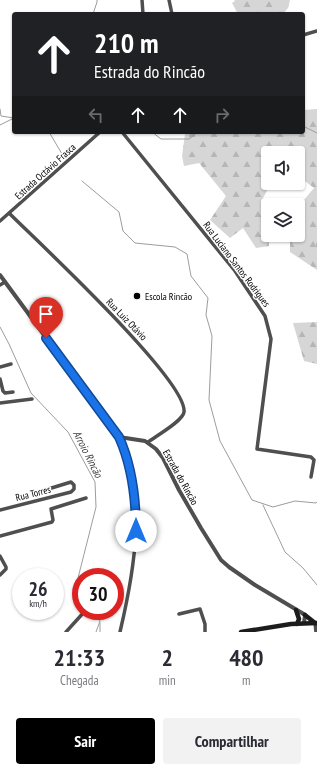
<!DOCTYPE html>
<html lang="pt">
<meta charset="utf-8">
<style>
:root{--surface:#fff;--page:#f2f2f3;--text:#2b2b33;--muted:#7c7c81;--accent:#000}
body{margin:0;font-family:"PT Sans Narrow",sans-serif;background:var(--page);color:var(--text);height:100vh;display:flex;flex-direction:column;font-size:15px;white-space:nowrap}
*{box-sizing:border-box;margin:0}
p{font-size:13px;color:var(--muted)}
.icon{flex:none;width:22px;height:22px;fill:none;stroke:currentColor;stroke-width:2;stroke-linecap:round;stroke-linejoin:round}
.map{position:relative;height:632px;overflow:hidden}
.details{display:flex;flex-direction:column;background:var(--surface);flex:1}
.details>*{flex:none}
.hud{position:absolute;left:12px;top:12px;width:293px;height:122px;border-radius:4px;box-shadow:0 1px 3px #0004;background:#202124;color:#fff;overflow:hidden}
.buttons{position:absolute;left:261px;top:146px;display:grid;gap:8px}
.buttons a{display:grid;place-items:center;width:44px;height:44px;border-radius:4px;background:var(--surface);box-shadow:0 1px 3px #0004;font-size:20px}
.speed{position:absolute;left:12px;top:568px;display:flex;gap:8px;font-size:20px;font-weight:700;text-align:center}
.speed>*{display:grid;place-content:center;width:52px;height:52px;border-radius:50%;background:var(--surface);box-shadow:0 1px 3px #0004;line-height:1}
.speed small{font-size:10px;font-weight:400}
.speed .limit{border:6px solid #d22;background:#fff;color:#111}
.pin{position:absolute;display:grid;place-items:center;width:34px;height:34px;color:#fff;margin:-41px -17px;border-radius:50% 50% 50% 0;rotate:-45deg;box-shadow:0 0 4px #0007}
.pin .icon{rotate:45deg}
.me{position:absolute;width:44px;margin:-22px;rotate:0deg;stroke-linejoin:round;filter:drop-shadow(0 0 3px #0008)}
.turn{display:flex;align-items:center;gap:14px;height:84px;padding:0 16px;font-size:18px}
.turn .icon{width:52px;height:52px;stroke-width:2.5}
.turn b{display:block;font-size:28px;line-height:34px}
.lanes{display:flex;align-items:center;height:38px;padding:0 16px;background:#0003;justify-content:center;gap:20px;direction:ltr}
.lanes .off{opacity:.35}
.eta{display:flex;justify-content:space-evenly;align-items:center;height:68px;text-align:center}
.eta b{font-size:24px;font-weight:600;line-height:28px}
.cta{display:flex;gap:8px;margin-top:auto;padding:8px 16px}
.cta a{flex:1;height:46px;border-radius:4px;background:var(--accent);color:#fff;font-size:16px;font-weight:600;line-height:46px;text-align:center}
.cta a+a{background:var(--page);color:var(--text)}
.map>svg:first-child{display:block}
.forest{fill:url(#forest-firs)}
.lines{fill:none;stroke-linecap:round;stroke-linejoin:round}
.stream{stroke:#9d9d9d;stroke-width:1}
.minor{stroke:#4f4f4f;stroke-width:3.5}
.tertiary{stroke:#4f4f4f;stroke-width:4}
.secondary{stroke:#1c1c1c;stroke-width:4.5}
.route-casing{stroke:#114b97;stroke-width:10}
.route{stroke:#1a73e8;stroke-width:7}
.poi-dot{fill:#000;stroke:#fff;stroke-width:1.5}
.labels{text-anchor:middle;stroke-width:3;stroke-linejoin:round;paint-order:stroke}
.street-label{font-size:10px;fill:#000;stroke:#fff}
.poi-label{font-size:10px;fill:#000;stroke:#fff;text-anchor:start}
.water-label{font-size:11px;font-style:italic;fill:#3e3e3e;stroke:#fff}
</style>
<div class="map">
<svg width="317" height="632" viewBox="0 0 317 632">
<defs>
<pattern id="forest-firs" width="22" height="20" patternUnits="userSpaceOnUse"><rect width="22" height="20" fill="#d6d6d6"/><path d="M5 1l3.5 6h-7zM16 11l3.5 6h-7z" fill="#b6b6b6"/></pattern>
</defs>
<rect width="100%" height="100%" fill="#fff"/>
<g class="forest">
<polygon points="234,0 290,0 288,8 283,14 238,14 232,3 235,1"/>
<polygon points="317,109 317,270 290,252 290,235 298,235 298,207 314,188 298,176 298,153 268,153 268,183 271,183 261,202 267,218 269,246 256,248 243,228 230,238 210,220 226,196 199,163 184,166 182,156 185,134 195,132 303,132 303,110"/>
<polygon points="317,322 317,364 304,361 293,323"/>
</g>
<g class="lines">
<g class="stream">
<polyline points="93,14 97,2 97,0"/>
<polyline points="0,109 1,116 14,118"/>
<polyline points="0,125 14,118"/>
<polyline points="303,126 317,133"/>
<polyline points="49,132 65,159"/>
<polyline points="152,132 161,139 189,139 198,132"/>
<polyline points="82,181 119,212 123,231 135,243 175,247 187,254 191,276 208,298 206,315 212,336 209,400 220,441 252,500 273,507 295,501 316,503 317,502"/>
<polyline points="317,243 317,247"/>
<polyline points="0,327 9,344 31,393 68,432 95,482 96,507 78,578 81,584"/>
<polyline points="263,505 285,552 303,568 317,585"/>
<polyline points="95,611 100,621 96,632"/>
<polyline points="100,632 100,623"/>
</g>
<g class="minor">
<polyline points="142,0 143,14"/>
<polyline points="169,0 172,14"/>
<polyline points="303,35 317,31"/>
<polyline points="122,132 235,271 265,316 271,339 257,449 311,457 314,460 311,477"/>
<path d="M 10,214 C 37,241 188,381 184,412 C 183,421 156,436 148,442"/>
<polyline points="0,221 100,132"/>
<polyline points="0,285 5,282"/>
<polyline points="0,367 11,364"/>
<polyline points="0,379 3,391 5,393 13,392"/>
<polyline points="0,403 32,399"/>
<path d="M 119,437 C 147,499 135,568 120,632"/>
<polyline points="0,510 71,492 74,489 74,485 71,482 45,490"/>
<polyline points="0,536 52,522 53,520 51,509 86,498"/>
<polyline points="0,556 6,567 6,569 0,575"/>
<polyline points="179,614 200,609 205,624 205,632"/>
<polyline points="315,623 316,632"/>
<polyline points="66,632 85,611"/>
</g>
<polyline class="tertiary" points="0,275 119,437 145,441 156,449 163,458 179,490 201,528 221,560 229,567 255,585 302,613 305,615 304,623"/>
<g class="secondary">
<polyline points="296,610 299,619 297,624"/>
<polyline points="305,615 315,623"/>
<polyline points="241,632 291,624 317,623"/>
</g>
</g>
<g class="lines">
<defs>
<path id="route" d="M 46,338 L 119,437 C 132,466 136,499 136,531"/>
</defs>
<use href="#route" class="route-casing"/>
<use href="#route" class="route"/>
</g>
<circle class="poi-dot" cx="137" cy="296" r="4"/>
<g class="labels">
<g class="street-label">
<text transform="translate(45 171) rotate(-42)" y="4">Estrada Octávio Frasca</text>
<text transform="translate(237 264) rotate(53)" y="4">Rua Luciano Santos Rodrigues</text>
<text transform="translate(127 319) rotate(46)" y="4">Rua Luiz Otávio</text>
<text transform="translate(181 477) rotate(61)" y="4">Estrada do Rincão</text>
<text transform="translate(33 493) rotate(-14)" y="4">Rua Torres</text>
</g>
<g class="poi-label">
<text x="145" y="300">Escola Rincão</text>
</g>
<g class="water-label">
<text transform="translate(88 454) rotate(63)" y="4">Arroio Rincão</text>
</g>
</g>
</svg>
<div class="buttons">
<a><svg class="icon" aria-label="sound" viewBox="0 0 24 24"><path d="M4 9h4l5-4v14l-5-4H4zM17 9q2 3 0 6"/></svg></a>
<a><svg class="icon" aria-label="layers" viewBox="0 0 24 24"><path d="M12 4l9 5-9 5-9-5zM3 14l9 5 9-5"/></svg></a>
</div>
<div class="speed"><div>26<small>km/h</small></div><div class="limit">30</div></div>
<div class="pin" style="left:46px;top:338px;background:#d93025"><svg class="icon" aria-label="arrive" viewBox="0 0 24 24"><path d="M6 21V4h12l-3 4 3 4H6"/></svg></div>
<svg class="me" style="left:136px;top:531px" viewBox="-20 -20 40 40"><circle r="19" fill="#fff"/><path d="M0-13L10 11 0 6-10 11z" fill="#1a73e8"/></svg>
<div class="hud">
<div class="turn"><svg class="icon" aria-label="ahead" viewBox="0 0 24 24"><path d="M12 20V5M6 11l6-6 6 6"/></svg><div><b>210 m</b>Estrada do Rincão</div></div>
<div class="lanes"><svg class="icon off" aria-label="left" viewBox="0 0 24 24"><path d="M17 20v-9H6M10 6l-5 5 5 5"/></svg><svg class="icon" aria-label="ahead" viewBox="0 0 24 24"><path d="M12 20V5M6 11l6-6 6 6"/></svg><svg class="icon" aria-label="ahead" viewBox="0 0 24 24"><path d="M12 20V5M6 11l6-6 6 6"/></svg><svg class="icon off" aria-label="right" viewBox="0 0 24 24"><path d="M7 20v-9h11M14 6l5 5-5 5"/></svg></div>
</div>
</div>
<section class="details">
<div class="eta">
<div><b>21:33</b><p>Chegada</p></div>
<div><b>2</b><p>min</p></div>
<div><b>480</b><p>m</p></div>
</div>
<div class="cta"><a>Sair</a><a>Compartilhar</a></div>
</section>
